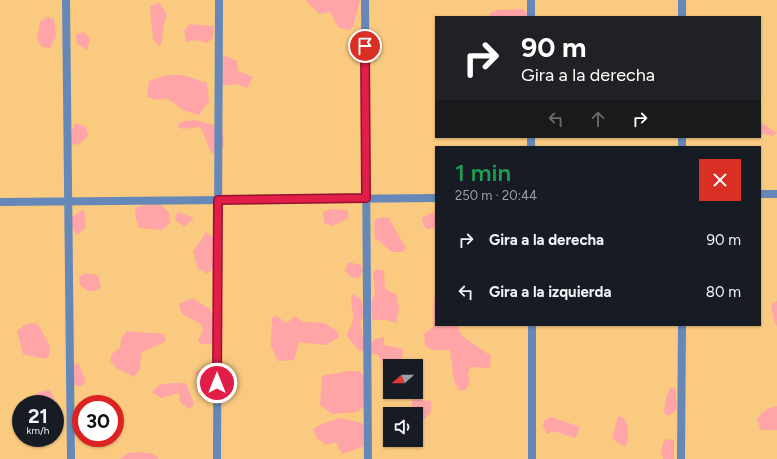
<!DOCTYPE html>
<html lang="es">
<meta charset="utf-8">
<style>
:root{--surface:#171b24;--page:#242831;--text:#f1f3f6;--muted:#9ea1a6}
body{margin:0;font-family:Figtree,sans-serif;background:var(--page);color:var(--text);height:100vh;display:flex;flex-direction:column;font-size:15px;white-space:nowrap}
*{box-sizing:border-box;margin:0}
p{font-size:13px;color:var(--muted)}
.icon{flex:none;width:22px;height:22px;fill:none;stroke:currentColor;stroke-width:2;stroke-linecap:round;stroke-linejoin:round}
.map{position:relative;flex:1;overflow:hidden}
.drawer{position:absolute;left:435px;top:146px;width:326px;height:180px;display:flex;flex-direction:column;background:var(--surface);border-radius:0px;box-shadow:0 1px 3px #0004}
.drawer>*{flex:none}
.hud{position:absolute;left:435px;top:16px;width:326px;height:122px;border-radius:0px;box-shadow:0 1px 3px #0004;background:#202124;color:#fff;overflow:hidden}
.needle{width:26px;rotate:249deg}
.buttons{position:absolute;left:383px;top:359px;display:grid;gap:8px}
.buttons a{display:grid;place-items:center;width:40px;height:40px;border-radius:0px;background:var(--surface);box-shadow:0 1px 3px #0004;font-size:20px}
.speed{position:absolute;left:12px;top:395px;display:flex;gap:8px;font-size:20px;font-weight:700;text-align:center}
.speed>*{display:grid;place-content:center;width:52px;height:52px;border-radius:50%;background:var(--surface);box-shadow:0 1px 3px #0004;line-height:1}
.speed small{font-size:10px;font-weight:400}
.speed .limit{border:6px solid #d22;background:#fff;color:#111}
.pin{position:absolute;display:grid;place-items:center;width:34px;height:34px;color:#fff;margin:-17px;border:2px solid #fff;border-radius:50%;box-shadow:0 1px 4px #0007}
.me{position:absolute;width:44px;margin:-22px;rotate:0deg;stroke-linejoin:round;filter:drop-shadow(0 0 3px #0008)}
.turn{display:flex;align-items:center;gap:14px;height:84px;padding:0 20px;font-size:18px}
.turn .icon{width:52px;height:52px;stroke-width:2.5}
.turn b{display:block;font-size:28px;line-height:34px}
.lanes{display:flex;align-items:center;height:38px;padding:0 20px;background:#0003;justify-content:center;gap:20px;direction:ltr}
.lanes .off{opacity:.35}
.round{display:grid;place-items:center;flex:none;width:42px;height:42px;border-radius:0px;background:var(--page)}
.overview{display:flex;align-items:center;justify-content:space-between;height:68px;padding:0 20px}
h1{font-size:24px;font-weight:600;line-height:30px;color:#1e9e55}
ul{padding:0;list-style:none}
li{display:flex;align-items:center;gap:12px;height:52px;padding:0 20px}
li div{flex:1}
li b{display:block;font-size:15px}
li em{font-style:normal}
.map>svg:first-child{display:block}
.green{fill:#ffa4a7}
.lines{fill:none;stroke-linecap:round;stroke-linejoin:round}
.street{stroke:#6588b9;stroke-width:8}
.route-casing{stroke:#92132f;stroke-width:10}
.route{stroke:#e11d48;stroke-width:7}
</style>
<div class="map">
<svg width="777" height="459" viewBox="0 0 777 459">
<rect width="100%" height="100%" fill="#faca80"/>
<g class="green">
<polygon points="307,0 360,0 353,27 348,30 338,27 330,12 320,14 308,3"/>
<path d="M 159,2 L 167,15 C 162,25 164,36 160,47 L 153,39 L 150,7 Z"/>
<polygon points="523,9 528,14 528,17 490,17 489,14 496,10"/>
<polygon points="47,17 54,19 56,36 50,48 42,47 37,39 40,22"/>
<polygon points="190,24 214,26 213,38 207,43 196,40 186,42 184,30"/>
<polygon points="84,32 90,39 87,50 77,44 76,35"/>
<polygon points="223,55 237,61 238,71 253,77 247,88 236,84 221,86 221,68"/>
<polygon points="166,75 183,75 207,83 209,101 199,115 183,110 167,98 157,100 147,97 149,81"/>
<path d="M 194,120 L 214,125 L 223,132 L 224,146 L 213,154 C 205,145 207,135 199,127 L 183,129 L 178,127 L 180,122 Z"/>
<polygon points="760,122 777,133 773,136 760,133"/>
<polygon points="75,123 86,127 88,136 78,145 73,144 69,139"/>
<polygon points="145,205 161,205 169,212 170,223 162,230 139,228 136,219 135,208"/>
<polygon points="84,209 86,227 77,235 72,228 71,218"/>
<polygon points="332,209 347,210 349,218 333,226 324,223 323,212"/>
<polygon points="178,212 194,218 185,227 174,219"/>
<path d="M 433,212 C 437,218 437,224 434,229 L 427,229 L 423,225 L 422,218 Z"/>
<polygon points="388,217 406,248 403,252 392,252 375,238 374,222 378,218"/>
<polygon points="206,232 217,240 217,262 208,274 198,269 193,252"/>
<polygon points="348,262 361,265 363,270 360,277 352,278 345,271"/>
<polygon points="378,269 384,271 385,289 397,295 399,310 396,323 387,320 373,320 371,305 375,293 373,272"/>
<polygon points="84,273 98,275 101,288 95,291 87,291 80,285 79,278"/>
<polygon points="436,288 436,325 457,325 462,336 491,356 490,368 470,367 468,375 470,380 466,390 459,391 454,381 450,350 433,350 425,346 424,334 433,327 434,299"/>
<path d="M 352,294 L 360,298 L 365,314 L 360,322 L 363,337 L 370,343 L 375,339 L 384,337 L 384,345 L 403,349 L 402,358 L 390,364 L 382,362 L 378,355 L 358,350 L 347,336 C 348,330 351,326 353,321 C 355,312 349,304 352,294 Z"/>
<polygon points="192,298 210,309 215,323 212,344 201,344 198,340 203,330 201,324 182,314 179,304"/>
<polygon points="777,301 777,327 773,317 771,304"/>
<polygon points="275,315 287,323 295,316 303,322 325,323 338,332 339,337 326,345 299,342 294,360 278,361 271,346 272,318"/>
<polygon points="37,323 50,346 49,356 45,359 23,354 17,331 26,324"/>
<polygon points="127,331 164,334 166,341 141,353 140,369 134,377 116,368 110,360 112,354 120,348 121,338"/>
<polygon points="78,362 86,382 81,386 75,386 66,372"/>
<polygon points="205,368 215,372 213,382 206,385 198,379 196,372"/>
<polygon points="349,371 359,371 370,382 364,407 356,412 332,414 320,405 322,376"/>
<polygon points="416,378 418,378 418,390 422,400 431,401 431,412 426,418 418,422 416,414 414,414 412,411 412,398 402,392 416,392"/>
<polygon points="171,383 186,383 194,404 192,407 188,409 180,402 179,393 161,398 152,392 159,385"/>
<path d="M 670,388 L 675,388 L 677,409 L 669,416 L 664,413 C 664,404 666,397 670,388 Z"/>
<path d="M 50,390 L 55,400 L 51,404 L 30,404 C 33,393 40,391 50,390 Z"/>
<path d="M 777,406 L 777,430 L 761,430 L 757,420 C 761,411 768,408 777,406 Z"/>
<path d="M 618,416 L 624,418 C 630,428 628,436 626,447 L 612,439 Z"/>
<polygon points="551,417 580,427 575,438 554,431 547,434 543,426 544,421"/>
<polygon points="340,418 362,423 365,430 365,446 342,454 336,442 326,445 317,438 313,429 322,424"/>
<polygon points="669,439 674,440 674,459 663,459 661,449 664,441"/>
<polygon points="139,452 153,454 159,459 120,459 128,453"/>
</g>
<g class="lines">
<g class="street">
<polyline points="66,0 71,459"/>
<polyline points="365,0 368,459"/>
<polyline points="531,0 531,17"/>
<polyline points="682,17 682,0"/>
<polyline points="531,137 531,147"/>
<polyline points="682,147 682,137"/>
<polyline points="760,194 777,194"/>
<polyline points="0,202 436,198"/>
<polyline points="532,325 532,459"/>
<polyline points="217,459 219,0"/>
<polyline points="681,459 682,325"/>
</g>
</g>
<g class="lines">
<defs>
<polyline id="route" points="217,383 218,200 366,198 365,46"/>
</defs>
<use href="#route" class="route-casing"/>
<use href="#route" class="route"/>
</g>
</svg>
<div class="buttons">
<a><svg class="needle" viewBox="-14 -14 28 28"><path d="M0-13l5 13h-10z" fill="#e53935"/><path d="M0 13l5-13h-10z" fill="#9ea1a6"/></svg></a>
<a><svg class="icon" aria-label="sound" viewBox="0 0 24 24"><path d="M4 9h4l5-4v14l-5-4H4zM17 9q2 3 0 6"/></svg></a>
</div>
<div class="speed"><div>21<small>km/h</small></div><div class="limit">30</div></div>
<div class="pin" style="left:365px;top:46px;background:#d93025"><svg class="icon" aria-label="arrive" viewBox="0 0 24 24"><path d="M6 21V4h12l-3 4 3 4H6"/></svg></div>
<svg class="me" style="left:217px;top:383px" viewBox="-20 -20 40 40"><circle r="17" fill="#e11d48" stroke="#fff" stroke-width="3"/><path d="M0-11L8 9 0 5-8 9z" fill="#fff"/></svg>
<div class="hud">
<div class="turn"><svg class="icon" aria-label="right" viewBox="0 0 24 24"><path d="M7 20v-9h11M14 6l5 5-5 5"/></svg><div><b>90 m</b>Gira a la derecha</div></div>
<div class="lanes"><svg class="icon off" aria-label="left" viewBox="0 0 24 24"><path d="M17 20v-9H6M10 6l-5 5 5 5"/></svg><svg class="icon off" aria-label="ahead" viewBox="0 0 24 24"><path d="M12 20V5M6 11l6-6 6 6"/></svg><svg class="icon" aria-label="right" viewBox="0 0 24 24"><path d="M7 20v-9h11M14 6l5 5-5 5"/></svg></div>
</div>
<section class="drawer">
<div class="overview"><div><h1>1 min</h1><p>250 m · 20:44</p></div><a class="round" style="background:#d93025;color:#fff"><svg class="icon" aria-label="close" viewBox="0 0 24 24"><path d="M6 6l12 12M18 6L6 18"/></svg></a></div>
<ul>
<li><svg class="icon" aria-label="right" viewBox="0 0 24 24"><path d="M7 20v-9h11M14 6l5 5-5 5"/></svg><div><b>Gira a la derecha</b></div><em>90 m</em></li>
<li><svg class="icon" aria-label="left" viewBox="0 0 24 24"><path d="M17 20v-9H6M10 6l-5 5 5 5"/></svg><div><b>Gira a la izquierda</b></div><em>80 m</em></li>
</ul>
</section>
</div>
